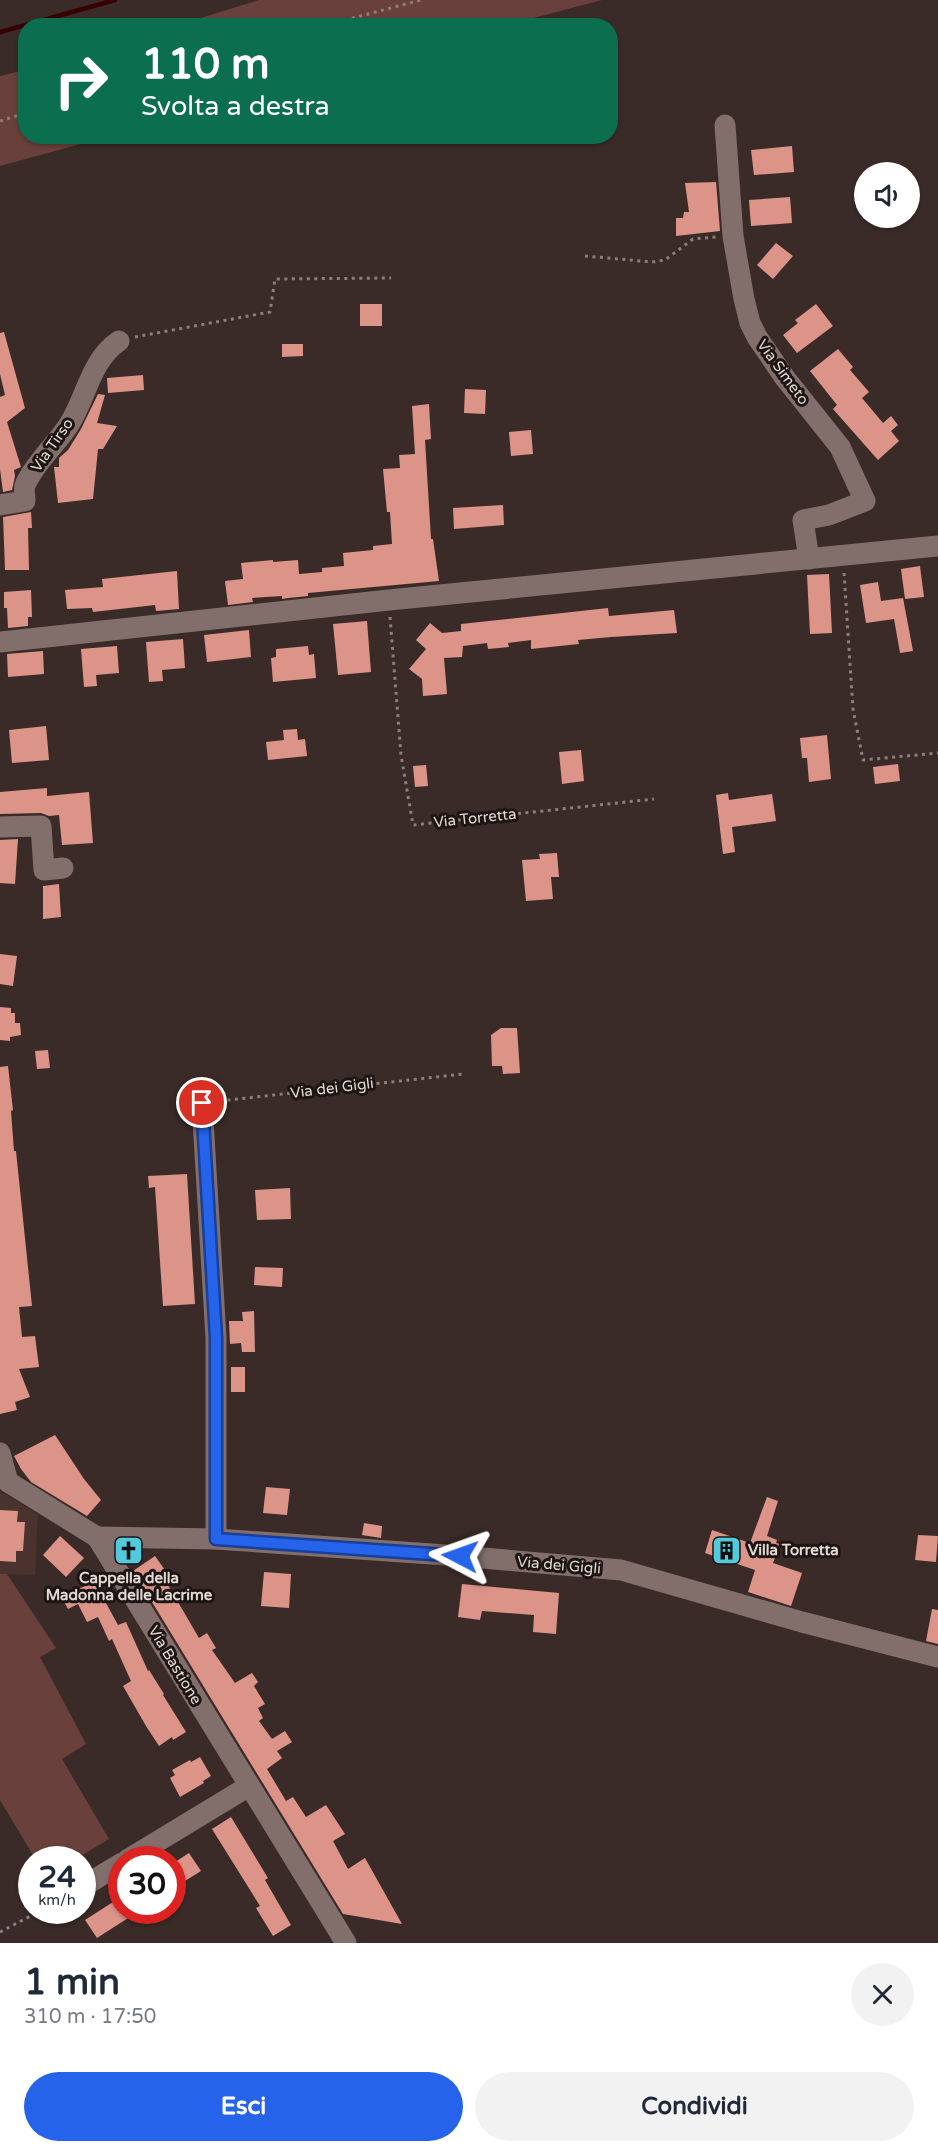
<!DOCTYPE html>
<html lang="it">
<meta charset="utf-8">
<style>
:root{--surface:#fff;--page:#f2f2f3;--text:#1f2937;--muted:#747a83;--accent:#2563eb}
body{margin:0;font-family:"Varela Round",sans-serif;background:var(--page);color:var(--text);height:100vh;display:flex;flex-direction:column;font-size:22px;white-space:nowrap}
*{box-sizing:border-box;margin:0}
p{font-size:20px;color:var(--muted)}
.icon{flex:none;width:33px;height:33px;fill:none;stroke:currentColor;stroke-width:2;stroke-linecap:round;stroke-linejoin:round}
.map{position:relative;height:1943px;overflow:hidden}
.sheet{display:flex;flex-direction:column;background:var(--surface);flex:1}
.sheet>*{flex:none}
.banner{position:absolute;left:18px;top:18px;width:600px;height:126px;border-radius:24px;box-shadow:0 2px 4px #0004;background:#0b6e4f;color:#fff;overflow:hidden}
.fabs{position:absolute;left:854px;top:162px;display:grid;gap:12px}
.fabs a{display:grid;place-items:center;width:66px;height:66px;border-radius:50%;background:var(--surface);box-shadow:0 2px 4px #0004;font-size:30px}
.speed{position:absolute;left:18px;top:1846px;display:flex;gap:12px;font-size:30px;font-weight:700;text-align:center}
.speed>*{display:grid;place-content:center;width:78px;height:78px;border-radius:50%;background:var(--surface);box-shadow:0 2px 4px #0004;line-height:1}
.speed small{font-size:15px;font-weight:400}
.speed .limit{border:9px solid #d22;background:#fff;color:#111}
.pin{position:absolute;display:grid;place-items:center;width:51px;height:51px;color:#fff;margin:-26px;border:3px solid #fff;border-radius:50%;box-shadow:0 2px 6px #0007}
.me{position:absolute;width:66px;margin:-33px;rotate:274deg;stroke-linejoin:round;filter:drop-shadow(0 0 4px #0008)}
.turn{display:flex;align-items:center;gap:21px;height:126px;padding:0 24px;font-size:27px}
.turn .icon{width:78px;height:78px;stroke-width:2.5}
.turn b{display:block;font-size:42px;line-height:51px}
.round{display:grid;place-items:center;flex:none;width:63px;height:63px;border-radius:32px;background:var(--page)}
.headline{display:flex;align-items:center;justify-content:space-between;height:102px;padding:0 24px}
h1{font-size:36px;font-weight:700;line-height:45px}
.button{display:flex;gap:12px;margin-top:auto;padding:12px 24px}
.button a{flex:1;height:69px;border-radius:36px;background:var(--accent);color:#fff;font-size:24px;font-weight:700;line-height:69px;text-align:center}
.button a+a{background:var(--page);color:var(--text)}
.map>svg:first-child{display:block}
.built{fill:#4a332f}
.green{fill:#69403b}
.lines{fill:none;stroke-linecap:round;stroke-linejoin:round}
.stream{stroke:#370000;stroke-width:4.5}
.building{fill:#dc9489}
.path{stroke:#8c7e7c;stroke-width:3;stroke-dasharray:3 4.5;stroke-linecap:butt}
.minor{stroke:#826f6c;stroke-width:21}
.route-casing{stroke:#184099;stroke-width:15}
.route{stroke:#2563eb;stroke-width:10}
.labels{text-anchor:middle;stroke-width:6;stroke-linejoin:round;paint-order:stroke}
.street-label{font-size:15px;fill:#e3d8d6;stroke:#1d1514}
.poi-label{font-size:15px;font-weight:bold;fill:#e3d8d6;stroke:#1d1514;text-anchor:start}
</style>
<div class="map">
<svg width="938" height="1943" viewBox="0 0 938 1943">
<rect width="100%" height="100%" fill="#3b2b28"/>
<polygon class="built" points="0,1491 38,1515 35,1575 0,1574"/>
<g class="green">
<polygon points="259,0 602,0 507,25 178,25"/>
<polygon points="25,70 26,136 106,137 0,166 0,76"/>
<polygon points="0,1574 7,1574 56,1648 40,1657 86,1744 62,1759 109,1839 74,1860 36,1860 0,1800"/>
</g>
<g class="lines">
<polyline class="stream" points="0,32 115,0"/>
</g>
<g class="building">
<polygon points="792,146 794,172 754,175 751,150"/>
<polygon points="716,182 720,231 676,236 676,218 683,218 684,212 689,212 685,183"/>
<polygon points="790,197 792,223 751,226 749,200"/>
<polygon points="776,243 793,256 773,279 757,265"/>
<rect x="360" y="304" width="22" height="22"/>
<polygon points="816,304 833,326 797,353 783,335 798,323 795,320"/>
<polygon points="4,332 25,408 7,422 21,467 14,470 15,476 12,490 3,492 0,469 0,397 5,395 0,374 0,333"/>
<polygon points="282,344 303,344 303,356 282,357"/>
<polygon points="838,349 853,367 850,370 869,392 862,398 883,423 891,416 898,425 891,431 899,441 878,460 833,409 837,405 810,371"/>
<polygon points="143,375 144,390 108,393 107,378"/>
<polygon points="465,389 486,390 485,414 464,413"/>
<polygon points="98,394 105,395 97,423 117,426 103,449 98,449 93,499 58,503 54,467 59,467 59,458 68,450 81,429"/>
<polygon points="429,404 431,439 425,440 431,539 433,539 439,581 308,593 308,596 288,598 282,599 282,596 252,598 253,602 228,605 225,581 243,579 241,563 273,560 273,562 298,560 299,574 322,572 322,568 344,566 343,553 373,550 373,546 392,544 390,512 387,512 383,469 400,468 399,455 415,454 412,406"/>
<polygon points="531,430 533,454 511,456 509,432"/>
<polygon points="503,505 504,525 454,529 453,508"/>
<polygon points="31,512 32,528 28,528 29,570 5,570 3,517"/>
<polygon points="920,566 924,597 905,599 901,569"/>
<polygon points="177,571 179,609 156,611 155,605 93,612 92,608 67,609 65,590 103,587 102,579"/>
<polygon points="829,574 832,633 810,634 807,575"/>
<polygon points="878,582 881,601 903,598 913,651 900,653 894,619 866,623 860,585"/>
<polygon points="31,590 32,617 28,617 28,626 8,628 7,608 4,608 4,592"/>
<polygon points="608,608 609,616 674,610 677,633 611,637 578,640 579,644 531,649 531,640 508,643 509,647 488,649 487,643 463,646 462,657 444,658 447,694 423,696 422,679 409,669 426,649 416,640 430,623 442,633 461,631 461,624"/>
<polygon points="367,621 371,672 338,675 333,624"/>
<polygon points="249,630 251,657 207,662 204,635"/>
<polygon points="183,639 185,668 162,670 163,681 149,682 146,642"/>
<polygon points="117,646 119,673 96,675 97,686 84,687 81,649"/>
<polygon points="308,646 309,655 314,654 316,678 273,682 271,658 276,657 276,649"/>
<polygon points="43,651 44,674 8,677 7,654"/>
<polygon points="46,726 49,760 12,763 9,730"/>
<polygon points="297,729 298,740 305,739 307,756 268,760 266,742 284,740 283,730"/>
<polygon points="827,735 831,779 809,782 807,758 802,758 800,738"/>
<polygon points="581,750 584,781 562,784 559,752"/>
<polygon points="898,764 900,781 875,784 873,767"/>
<polygon points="426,765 428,786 415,787 413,766"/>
<polygon points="47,788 47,796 89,792 93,843 62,845 59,815 49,816 41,813 0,814 0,792"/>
<polygon points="728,793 729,800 772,794 776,821 732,827 735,852 723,854 716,795"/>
<polygon points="18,839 15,884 0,883 0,840"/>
<polygon points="557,853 559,877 551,877 553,899 526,901 522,860 540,859 539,854"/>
<polygon points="59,884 61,917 43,919 43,886"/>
<polygon points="0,954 17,956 13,986 0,984"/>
<polygon points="0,1007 11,1008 11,1013 15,1013 15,1023 20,1023 21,1035 10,1037 10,1041 0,1040"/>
<polygon points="501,1028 517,1028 520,1073 503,1074 502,1066 492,1066 491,1035"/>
<polygon points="48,1050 50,1068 37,1069 35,1051"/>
<polygon points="8,1066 13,1110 11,1111 14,1151 16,1151 32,1306 19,1307 22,1337 35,1336 39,1367 19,1369 30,1397 15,1402 17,1410 0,1414 0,1067"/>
<polygon points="187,1174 195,1304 163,1306 155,1187 149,1188 148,1176"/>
<polygon points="290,1188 291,1219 257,1220 255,1190"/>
<polygon points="255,1267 283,1268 282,1287 254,1285"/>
<polygon points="254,1311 255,1352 242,1352 241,1343 230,1344 229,1321 243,1321 242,1312"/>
<rect x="231" y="1367" width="14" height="25"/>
<polygon points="55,1435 84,1479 101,1500 87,1516 31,1482 21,1469 14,1456"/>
<polygon points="266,1487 290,1489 287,1515 263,1513"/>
<polygon points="767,1497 778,1501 767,1536 777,1540 776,1543 780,1544 773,1563 802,1573 791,1606 748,1592 755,1570 705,1553 712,1530 750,1543"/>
<polygon points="0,1510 18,1511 17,1522 25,1522 23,1551 16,1551 16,1562 0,1561"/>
<polygon points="364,1523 382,1526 381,1538 362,1535"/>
<polygon points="918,1535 938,1536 936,1562 915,1560"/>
<polygon points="60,1536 84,1558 66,1577 43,1555"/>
<polygon points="155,1556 165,1570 161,1573 199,1638 207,1633 216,1648 212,1650 235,1683 252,1673 258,1682 254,1686 265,1704 258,1708 263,1718 259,1721 272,1739 285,1731 292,1742 277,1751 282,1758 267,1769 286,1801 293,1797 306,1817 326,1805 345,1834 333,1841 348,1869 365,1858 402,1924 343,1914 133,1571"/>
<polygon points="264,1572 291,1574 289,1608 261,1606"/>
<polygon points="98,1579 105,1592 101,1594 118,1625 126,1622 148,1671 149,1670 164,1694 163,1695 186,1732 173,1740 172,1737 159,1746 146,1726 123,1686 131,1681 112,1639 109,1641 98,1617 87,1622 78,1604 68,1609 62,1598"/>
<polygon points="462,1584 559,1593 556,1634 533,1632 534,1615 482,1611 480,1620 458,1617"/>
<polygon points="932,1609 938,1610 938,1644 926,1641"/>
<polygon points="200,1757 211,1776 203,1781 204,1783 180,1797 170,1778 175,1775 172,1770 190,1760 191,1762"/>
<polygon points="231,1817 268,1878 265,1880 291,1925 273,1936 256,1908 260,1906 212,1829"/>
<polygon points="189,1853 201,1871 172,1889 172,1864"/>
<polygon points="113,1902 118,1911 139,1911 97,1938 85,1920"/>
</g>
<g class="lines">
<g class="path">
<polyline points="323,26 421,0"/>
<polyline points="0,121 26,113"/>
<polyline points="585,256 652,262 665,260 693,239 716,237"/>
<polyline points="135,337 270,312 275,279 391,278"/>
<polyline points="844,573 853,709 863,760 938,753"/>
<polyline points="390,617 401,755 413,825 654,799"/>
<polyline points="220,1101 463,1074"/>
<polyline points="0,1932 40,1911"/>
</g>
<g class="minor">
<polyline points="725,125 733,236 744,299 750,323 757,337 785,378 840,447 865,501 829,515 803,520 809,559"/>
<path d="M 0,505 L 25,501 C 25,496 23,488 26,483 C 37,460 57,444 70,423 C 87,395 91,360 119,341"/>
<polyline points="0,642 389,600 938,546"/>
<polyline points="0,827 41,826 44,870 63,868"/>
<polyline points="202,1103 216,1338 216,1539"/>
<polyline points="0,1453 8,1482 97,1537 346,1943"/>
<polyline points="97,1537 216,1539 460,1556 621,1570 802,1622 938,1657"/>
<polyline points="127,1860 249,1786"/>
<polyline points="82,1887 122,1863"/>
</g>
</g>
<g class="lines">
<defs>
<polyline id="route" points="202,1103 216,1338 216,1539 460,1556"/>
</defs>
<use href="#route" class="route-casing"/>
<use href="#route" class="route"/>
</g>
<defs>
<symbol id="building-square" viewBox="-11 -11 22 22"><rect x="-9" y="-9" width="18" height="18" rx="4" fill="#53cadc" stroke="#1d1514"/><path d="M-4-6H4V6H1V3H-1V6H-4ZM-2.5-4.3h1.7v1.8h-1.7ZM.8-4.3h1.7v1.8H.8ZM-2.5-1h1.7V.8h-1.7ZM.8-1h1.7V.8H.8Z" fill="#111"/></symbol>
<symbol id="church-square" viewBox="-11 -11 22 22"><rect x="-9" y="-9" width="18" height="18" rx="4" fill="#53cadc" stroke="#1d1514"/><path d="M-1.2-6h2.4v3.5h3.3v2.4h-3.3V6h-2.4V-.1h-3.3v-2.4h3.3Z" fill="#111"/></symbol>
</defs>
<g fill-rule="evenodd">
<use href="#building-square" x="710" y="1534" width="33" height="33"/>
<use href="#church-square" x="112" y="1534" width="33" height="33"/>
</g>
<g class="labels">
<g class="street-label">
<text transform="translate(783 372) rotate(54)" y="5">Via Simeto</text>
<text transform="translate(52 445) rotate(-55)" y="5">Via Tirso</text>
<text transform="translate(475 818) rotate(-6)" y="5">Via Torretta</text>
<text transform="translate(332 1088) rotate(-7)" y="5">Via dei Gigli</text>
<text transform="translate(559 1565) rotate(5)" y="5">Via dei Gigli</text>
<text transform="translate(175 1665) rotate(59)" y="5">Via Bastione</text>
</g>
<g class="poi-label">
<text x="748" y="1555">Villa Torretta</text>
<text x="129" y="1583" text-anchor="middle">Cappella della<tspan x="129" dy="17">Madonna delle Lacrime</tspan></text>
</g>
</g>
</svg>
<div class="fabs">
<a><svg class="icon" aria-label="sound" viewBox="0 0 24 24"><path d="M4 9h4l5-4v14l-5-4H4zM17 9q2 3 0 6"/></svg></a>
</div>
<div class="speed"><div>24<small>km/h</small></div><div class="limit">30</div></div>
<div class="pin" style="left:202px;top:1103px;background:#d93025"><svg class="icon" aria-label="arrive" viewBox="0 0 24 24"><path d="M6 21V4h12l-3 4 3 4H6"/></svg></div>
<svg class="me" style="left:460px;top:1556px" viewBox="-20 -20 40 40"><path d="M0-17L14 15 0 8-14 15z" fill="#2563eb" stroke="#fff" stroke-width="4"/></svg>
<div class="banner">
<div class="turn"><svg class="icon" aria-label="right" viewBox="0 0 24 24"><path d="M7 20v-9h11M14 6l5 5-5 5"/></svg><div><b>110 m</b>Svolta a destra</div></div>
</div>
</div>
<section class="sheet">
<div class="headline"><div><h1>1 min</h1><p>310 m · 17:50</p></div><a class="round"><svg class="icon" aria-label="close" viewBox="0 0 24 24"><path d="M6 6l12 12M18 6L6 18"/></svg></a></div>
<div class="button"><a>Esci</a><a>Condividi</a></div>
</section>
